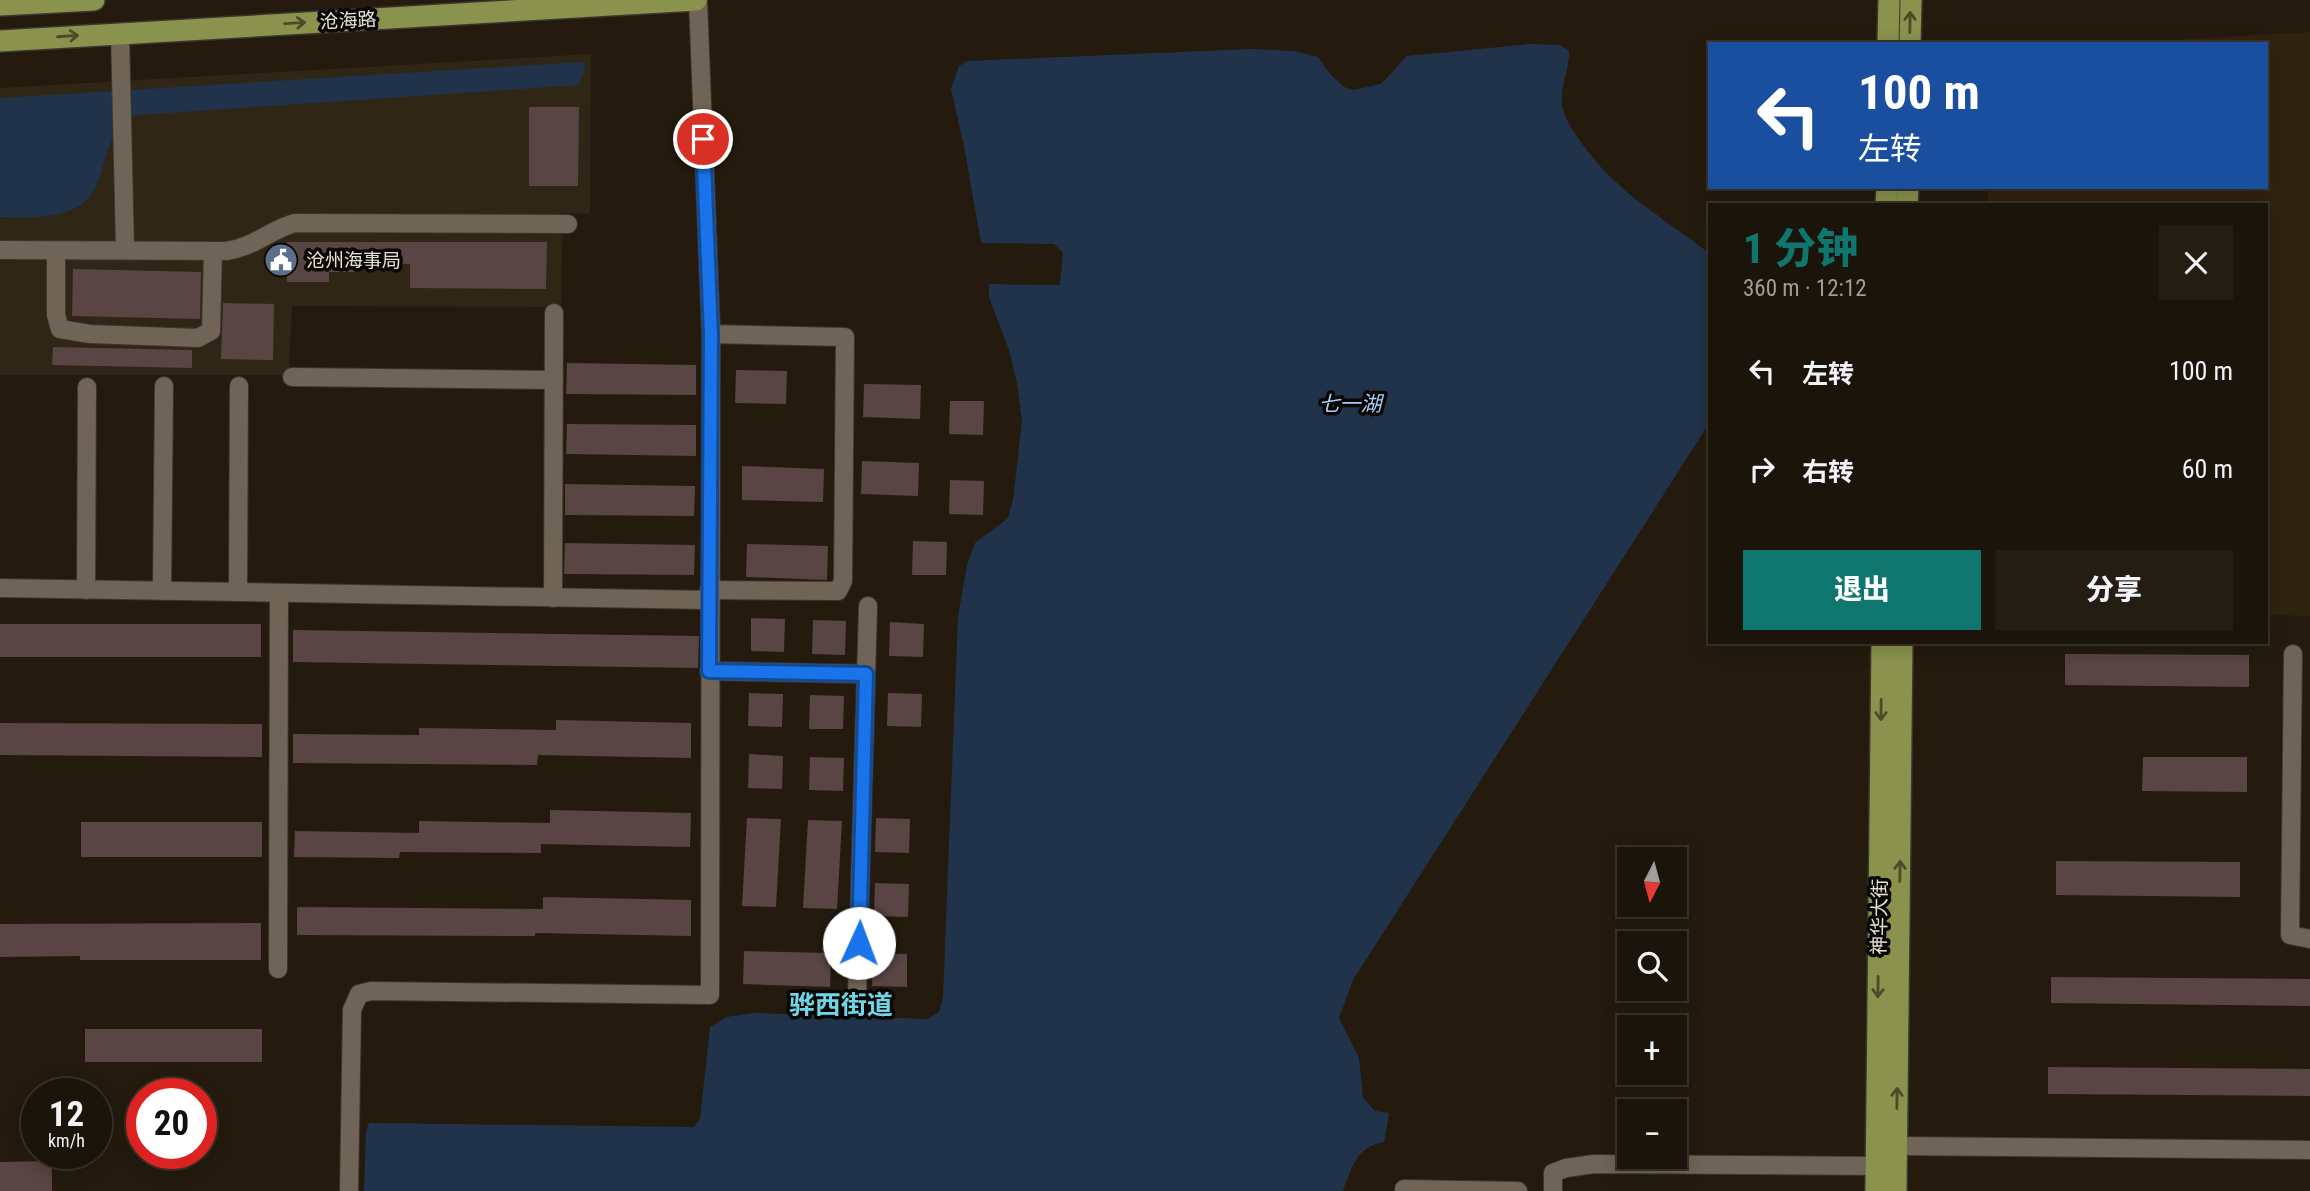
<!DOCTYPE html>
<html lang="zh">
<meta charset="utf-8">
<style>
:root{--surface:#1b140a;--page:#241d13;--text:#f1f3f6;--muted:#a09e9c;--line:#39332b;--accent:#0f766e}
body{margin:0;font-family:"Roboto Condensed","Noto Sans SC",sans-serif;background:var(--page);color:var(--text);height:100vh;display:flex;flex-direction:column;font-size:26px;white-space:nowrap}
*{box-sizing:border-box;margin:0}
p{font-size:23px;color:var(--muted)}
.icon{flex:none;width:38px;height:38px;fill:none;stroke:currentColor;stroke-width:2;stroke-linecap:round;stroke-linejoin:round}
.map{position:relative;flex:1;overflow:hidden}
.sheet{position:absolute;left:1708px;top:203px;width:560px;height:441px;display:flex;flex-direction:column;background:var(--surface);border-radius:0px;box-shadow:0 4px 18px #0003,0 0 0 2px var(--line)}
.sheet>*{flex:none}
.top-card{position:absolute;left:1708px;top:42px;width:560px;height:147px;border-radius:0px;box-shadow:0 4px 18px #0003,0 0 0 2px var(--line);background:#1a4fa0;color:#fff;overflow:hidden}
.needle{width:46px;rotate:186deg}
.controls{position:absolute;left:1617px;top:847px;display:grid;gap:14px}
.controls a{display:grid;place-items:center;width:70px;height:70px;border-radius:0px;background:var(--surface);box-shadow:0 4px 18px #0003,0 0 0 2px var(--line);font-size:35px}
.speed{position:absolute;left:21px;top:1078px;display:flex;gap:14px;font-size:35px;font-weight:700;text-align:center}
.speed>*{display:grid;place-content:center;width:91px;height:91px;border-radius:50%;background:var(--surface);box-shadow:0 4px 18px #0003,0 0 0 2px var(--line);line-height:1}
.speed small{font-size:18px;font-weight:400}
.speed .limit{border:10px solid #d22;background:#fff;color:#111}
.pin{position:absolute;display:grid;place-items:center;width:60px;height:60px;color:#fff;margin:-30px;border:4px solid #fff;border-radius:50%;box-shadow:0 2px 7px #0007}
.me{position:absolute;width:77px;margin:-38px;rotate:2deg;stroke-linejoin:round;filter:drop-shadow(0 0 5px #0008)}
.turn{display:flex;align-items:center;gap:24px;height:147px;padding:0 35px;font-size:32px}
.turn .icon{width:91px;height:91px;stroke-width:2.5}
.turn b{display:block;font-size:49px;line-height:60px}
.round{display:grid;place-items:center;flex:none;width:74px;height:74px;border-radius:0px;background:var(--page)}
.summary{display:flex;align-items:center;justify-content:space-between;height:119px;padding:0 35px}
h1{font-size:42px;font-weight:800;line-height:52px;color:var(--accent)}
.cta{display:flex;gap:14px;margin-top:auto;padding:14px 35px}
.cta a{flex:1;height:80px;border-radius:0px;background:var(--accent);color:#fff;font-size:28px;font-weight:800;line-height:80px;text-align:center}
.cta a+a{background:var(--page);color:var(--text)}
ul{padding:0;list-style:none}
li{display:flex;align-items:center;gap:21px;height:98px;padding:0 35px}
li div{flex:1}
li b{display:block;font-size:26px}
li em{font-style:normal}
.map>svg:first-child{display:block}
.commercial{fill:#2f2616}
.built{fill:#302310}
.water{fill:#21334a}
.building{fill:#584544}
.lines{fill:none;stroke-linecap:round;stroke-linejoin:round}
.minor-casing{stroke:#3d3630;stroke-width:20}
.major-casing{stroke:#3d3630;stroke-width:24}
.minor{stroke:#706456;stroke-width:18}
.major{stroke:#8a934d;stroke-width:21}
.oneway{stroke:#4a4c28}
.route-casing{stroke:#114b97;stroke-width:18}
.route{stroke:#1a73e8;stroke-width:12}
.labels{text-anchor:middle;stroke-width:7;stroke-linejoin:round;paint-order:stroke}
.street-label{font-size:19px;fill:#e8e2d9;stroke:#0a0603}
.poi-label{font-size:19px;fill:#e8e2d9;stroke:#0a0603;text-anchor:start}
.water-label{font-size:21px;font-style:italic;fill:#a9cdfd;stroke:#0a0603}
.district-label{font-size:26px;font-weight:bold;fill:#6fd6ea;stroke:#0a0603}
</style>
<div class="map">
<svg width="2310" height="1191" viewBox="0 0 2310 1191">
<rect width="100%" height="100%" fill="#241b0e"/>
<polygon class="commercial" points="591,54 590,214 563,213 561,307 292,306 289,375 0,375 0,88"/>
<polygon class="built" points="2310,32 2310,616 2266,615 2266,205 1988,205 1988,187 2266,187 2266,44 2097,44"/>
<g class="water">
<path d="M 1530,44 L 1560,45 L 1569,51 C 1570,70 1558,89 1563,109 C 1566,121 1574,132 1581,142 C 1617,194 1662,216 1710,254 L 1710,422 L 1353,980 L 1339,1018 L 1359,1058 L 1363,1098 L 1375,1111 L 1389,1113 L 1384,1142 C 1356,1147 1352,1167 1343,1191 L 364,1191 L 366,1132 L 369,1123 L 694,1127 L 700,1119 L 710,1027 L 726,1017 L 754,1013 L 928,1019 L 939,1012 L 943,997 L 958,616 L 967,565 L 975,543 L 1008,518 L 1013,500 L 1022,421 L 1017,383 L 1009,350 L 989,297 L 989,284 L 1060,285 L 1063,253 L 1054,244 L 981,243 L 964,146 L 951,89 L 959,66 L 967,61 L 1252,49 L 1294,51 L 1318,57 L 1331,75 L 1344,87 L 1354,90 L 1381,84 L 1407,56 Z"/>
<path d="M 583,62 L 585,67 L 579,85 L 137,115 C 90,139 117,196 66,212 C 46,219 21,217 0,217 L 0,98 Z"/>
</g>
<g class="building">
<polygon points="529,107 579,107 578,186 529,186"/>
<polygon points="287,242 547,242 546,289 410,288 410,264 354,264 354,272 329,272 329,282 287,282"/>
<polygon points="73,269 201,272 200,319 72,316"/>
<polygon points="223,303 274,304 273,360 221,359"/>
<polygon points="53,347 192,350 192,368 52,365"/>
<polygon points="567,363 696,365 696,395 566,394"/>
<polygon points="736,370 787,371 786,404 735,403"/>
<polygon points="864,384 921,385 920,419 863,417"/>
<polygon points="950,401 984,401 983,435 949,434"/>
<polygon points="567,424 696,425 696,456 566,454"/>
<polygon points="862,461 919,463 918,496 861,494"/>
<polygon points="742,466 824,469 823,502 742,500"/>
<polygon points="950,480 984,481 983,515 949,514"/>
<polygon points="565,484 695,486 694,516 565,515"/>
<polygon points="913,541 947,542 946,575 912,575"/>
<polygon points="565,543 695,545 694,575 564,574"/>
<polygon points="747,544 828,546 827,580 746,577"/>
<polygon points="751,618 785,619 784,652 751,651"/>
<polygon points="813,620 846,621 845,655 812,654"/>
<polygon points="890,622 924,624 923,657 889,656"/>
<rect x="0" y="624" width="261" height="33"/>
<polygon points="293,630 699,636 698,668 293,662"/>
<polygon points="2065,654 2249,655 2249,687 2065,685"/>
<polygon points="749,693 783,694 782,727 748,726"/>
<polygon points="888,693 922,694 921,727 887,726"/>
<polygon points="810,695 844,696 843,729 809,729"/>
<polygon points="556,720 691,723 691,758 538,755 537,765 293,763 293,734 419,735 419,728 556,730"/>
<polygon points="0,723 262,724 262,757 0,755"/>
<polygon points="749,754 783,756 782,789 748,788"/>
<polygon points="810,757 844,758 843,791 809,790"/>
<polygon points="2143,757 2247,757 2247,792 2142,791"/>
<polygon points="550,810 691,813 690,847 541,844 541,853 400,852 399,858 294,857 295,831 419,833 419,821 550,823"/>
<polygon points="747,818 781,819 776,907 742,906"/>
<polygon points="876,818 910,819 909,853 875,852"/>
<polygon points="808,820 842,821 837,909 803,908"/>
<rect x="81" y="822" width="181" height="35"/>
<polygon points="2056,861 2240,862 2240,897 2056,895"/>
<polygon points="875,883 909,884 908,917 874,916"/>
<polygon points="543,897 691,900 691,936 535,933 535,936 297,935 297,907 543,909"/>
<polygon points="261,923 261,960 80,960 80,956 0,957 0,924"/>
<polygon points="744,951 831,953 830,987 743,984"/>
<polygon points="873,953 907,954 907,987 872,986"/>
<polygon points="2051,977 2310,979 2310,1006 2051,1003"/>
<rect x="85" y="1029" width="177" height="33"/>
<polygon points="2048,1067 2310,1069 2310,1096 2048,1094"/>
<polygon points="52,1161 52,1191 0,1191 0,1162"/>
</g>
<g class="lines">
<defs>
<g id="minor">
<polyline points="120,33 125,248"/>
<path d="M 0,250 L 226,251 C 255,247 269,230 295,223 L 568,224"/>
<polyline points="56,252 56,315 60,329 90,334 198,338 211,331 213,251"/>
<polyline points="292,377 554,380"/>
<polyline points="0,588 709,600"/>
<polyline points="86,590 87,387"/>
<polyline points="709,590 838,591 843,581 845,337 711,334"/>
<polyline points="162,591 164,386"/>
<polyline points="238,592 239,386"/>
<polyline points="553,598 554,313"/>
<polyline points="2293,654 2290,935 2310,939"/>
<polyline points="709,671 866,674"/>
<polyline points="278,969 279,593"/>
<polyline points="857,996 868,606"/>
<polyline points="1897,1146 2310,1150"/>
<polyline points="1404,1189 1518,1191"/>
<polyline points="349,1191 352,1010 359,994 371,991 710,995 711,334 698,0"/>
<polyline points="1553,1191 1553,1173 1566,1168 1594,1164 1876,1166"/>
</g>
<g id="major">
<polyline points="0,5 94,0"/>
<polyline points="0,41 696,0"/>
<polyline points="1888,44 1889,0"/>
<polyline points="1910,44 1911,0"/>
<polyline points="1886,205 1887,187"/>
<polyline points="1907,205 1908,187"/>
<polyline points="1876,1191 1882,642"/>
<polyline points="1896,1191 1902,642"/>
</g>
</defs>
<use href="#minor" class="minor-casing"/>
<use href="#major" class="major-casing"/>
<use href="#minor" class="minor"/>
<use href="#major" class="major"/>
</g>
<defs><path id="oneway-shaft" d="M-6 0H5M1.5-3L5.5 0L1.5 3" fill="none" stroke-width="1.6" stroke-linecap="round" stroke-linejoin="round" transform="scale(1.75)"/></defs>
<g class="oneway">
<use href="#oneway-shaft" transform="translate(1910 22) rotate(-89)"/>
<use href="#oneway-shaft" transform="translate(295 23) rotate(-3)"/>
<use href="#oneway-shaft" transform="translate(68 36) rotate(-4)"/>
<use href="#oneway-shaft" transform="translate(1881 710) rotate(91)"/>
<use href="#oneway-shaft" transform="translate(1900 871) rotate(-89)"/>
<use href="#oneway-shaft" transform="translate(1878 987) rotate(91)"/>
<use href="#oneway-shaft" transform="translate(1897 1098) rotate(-89)"/>
</g>
<g class="lines">
<defs>
<polyline id="route" points="703,139 711,334 709,671 866,674 859,943"/>
</defs>
<use href="#route" class="route-casing"/>
<use href="#route" class="route"/>
</g>
<defs>
<symbol id="civic-disc" viewBox="-11 -11 22 22"><circle r="9.5" fill="#5c6f8a" stroke="#0a0603"/><path d="M-.6-6.5H3V-4.5H.6V-3L4-1V1h2V6H-6V1h2V-1L-.6-3ZM-1.2 2.5V6h2.4V2.5Z" fill="#fff"/></symbol>
</defs>
<g fill-rule="evenodd">
<use href="#civic-disc" x="262" y="241" width="38" height="38"/>
</g>
<g class="labels">
<g class="street-label">
<text transform="translate(348 20) rotate(-3)" y="7">沧海路</text>
<text transform="translate(1879 917) rotate(-89)" y="7">神华大街</text>
</g>
<g class="poi-label">
<text x="306" y="267">沧州海事局</text>
</g>
<g class="water-label">
<text x="1350" y="411">七一湖</text>
</g>
<g class="district-label">
<text x="841" y="1014">骅西街道</text>
</g>
</g>
</svg>
<div class="controls">
<a><svg class="needle" viewBox="-14 -14 28 28"><path d="M0-13l5 13h-10z" fill="#e53935"/><path d="M0 13l5-13h-10z" fill="#a09e9c"/></svg></a>
<a><svg class="icon" aria-label="search" viewBox="0 0 24 24"><circle cx="10" cy="10" r="6"/><path d="M15 15l6 6"/></svg></a>
<a>+</a>
<a>−</a>
</div>
<div class="speed"><div>12<small>km/h</small></div><div class="limit">20</div></div>
<div class="pin" style="left:703px;top:139px;background:#d93025"><svg class="icon" aria-label="arrive" viewBox="0 0 24 24"><path d="M6 21V4h12l-3 4 3 4H6"/></svg></div>
<svg class="me" style="left:859px;top:943px" viewBox="-20 -20 40 40"><circle r="19" fill="#fff"/><path d="M0-13L10 11 0 6-10 11z" fill="#1a73e8"/></svg>
<div class="top-card">
<div class="turn"><svg class="icon" aria-label="left" viewBox="0 0 24 24"><path d="M17 20v-9H6M10 6l-5 5 5 5"/></svg><div><b>100 m</b>左转</div></div>
</div>
<section class="sheet">
<div class="summary"><div><h1>1 分钟</h1><p>360 m · 12:12</p></div><a class="round"><svg class="icon" aria-label="close" viewBox="0 0 24 24"><path d="M6 6l12 12M18 6L6 18"/></svg></a></div>
<ul>
<li><svg class="icon" aria-label="left" viewBox="0 0 24 24"><path d="M17 20v-9H6M10 6l-5 5 5 5"/></svg><div><b>左转</b></div><em>100 m</em></li>
<li><svg class="icon" aria-label="right" viewBox="0 0 24 24"><path d="M7 20v-9h11M14 6l5 5-5 5"/></svg><div><b>右转</b></div><em>60 m</em></li>
</ul>
<div class="cta"><a>退出</a><a>分享</a></div>
</section>
</div>
